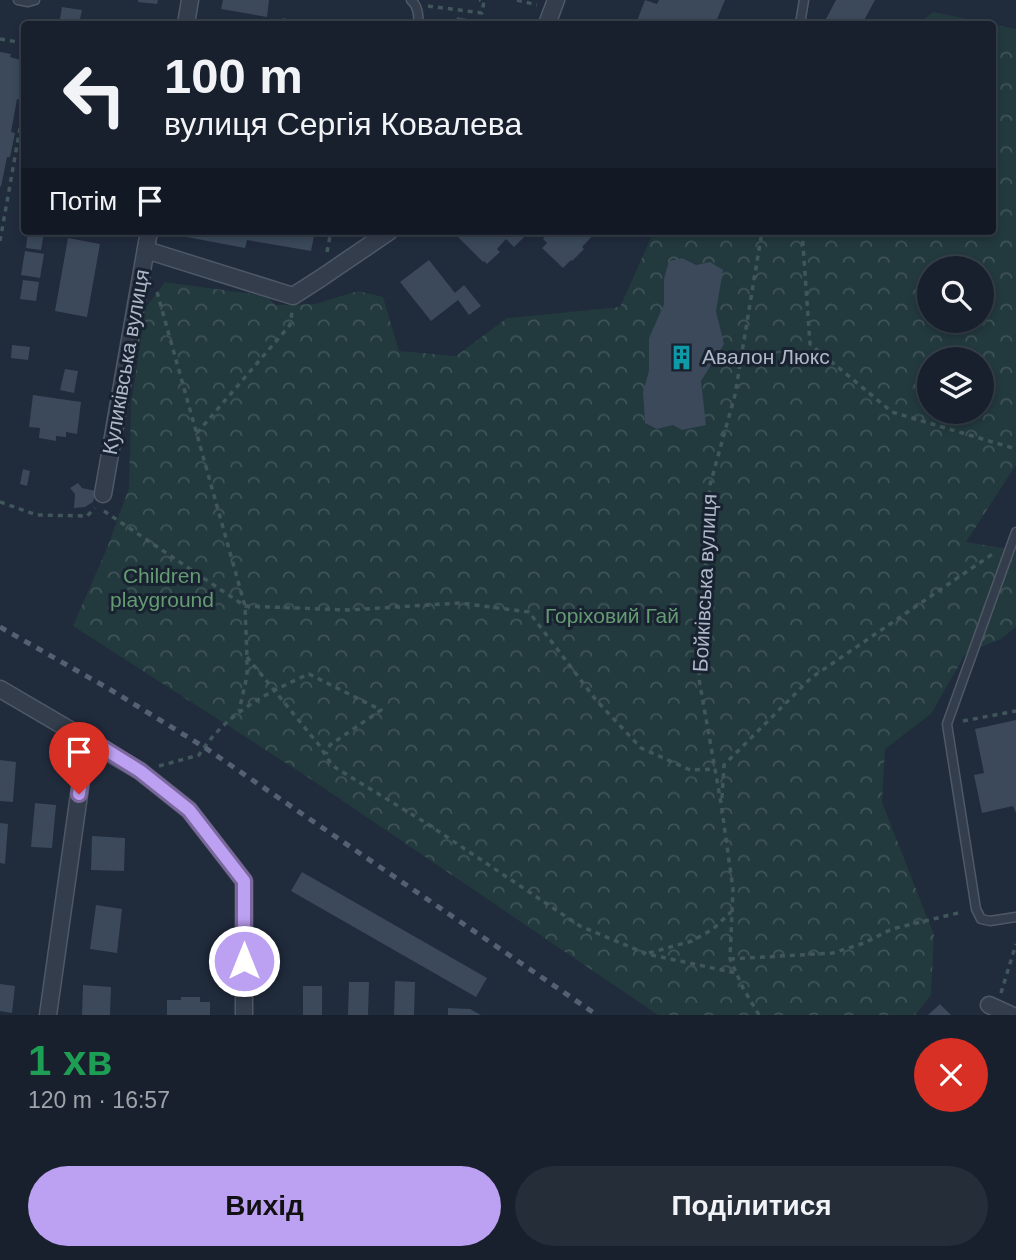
<!DOCTYPE html>
<html lang="uk">
<meta charset="utf-8">
<style>
:root{--surface:#18202d;--page:#252d39;--text:#f1f3f6;--muted:#9fa3aa;--line:#363e49;--accent:#bca0f2}
body{margin:0;font-family:Arial,sans-serif;background:var(--page);color:var(--text);height:100vh;display:flex;flex-direction:column;font-size:26px;white-space:nowrap}
*{box-sizing:border-box;margin:0}
p{font-size:23px;color:var(--muted)}
.icon{flex:none;width:38px;height:38px;fill:none;stroke:currentColor;stroke-width:2;stroke-linecap:round;stroke-linejoin:round}
.map{position:relative;height:1015px;overflow:hidden}
.panel{display:flex;flex-direction:column;background:var(--surface);flex:1}
.panel>*{flex:none}
.hud{position:absolute;left:21px;top:21px;width:975px;height:214px;border-radius:7px;box-shadow:0 4px 10px #0003,0 0 0 2px var(--line);background:#18202d;color:var(--text);overflow:hidden}
.tools{position:absolute;left:917px;top:256px;display:grid;gap:14px}
.tools a{display:grid;place-items:center;width:77px;height:77px;border-radius:50%;background:var(--surface);box-shadow:0 4px 10px #0003,0 0 0 2px var(--line);font-size:35px}
.pin{position:absolute;display:grid;place-items:center;width:60px;height:60px;color:#fff;margin:-72px -30px;border-radius:50% 50% 50% 0;rotate:-45deg;box-shadow:0 0 7px #0007}
.pin .icon{rotate:45deg}
.me{position:absolute;width:77px;margin:-38px;rotate:0deg;stroke-linejoin:round;filter:drop-shadow(0 0 5px #0008)}
.turn{display:flex;align-items:center;gap:24px;height:147px;padding:0 28px;font-size:32px}
.turn .icon{width:91px;height:91px;stroke-width:2.5}
.turn b{display:block;font-size:49px;line-height:60px}
.then{display:flex;align-items:center;height:66px;padding:0 28px;background:#0003;gap:14px;font-size:26px}
.round{display:grid;place-items:center;flex:none;width:74px;height:74px;border-radius:37px;background:var(--page)}
.overview{display:flex;align-items:center;justify-content:space-between;height:119px;padding:0 28px}
h1{font-size:42px;font-weight:600;line-height:52px;color:#1e9e55}
.action{display:flex;gap:14px;margin-top:auto;padding:14px 28px}
.action a{flex:1;height:80px;border-radius:42px;background:var(--accent);color:#111;font-size:28px;font-weight:600;line-height:80px;text-align:center}
.action a+a{background:var(--page);color:var(--text)}
.map>svg:first-child{display:block}
.forest{fill:url(#forest-crowns);fill-rule:evenodd}
.building{fill:#3b495b}
.lines{fill:none;stroke-linecap:round;stroke-linejoin:round}
.lane-casing{stroke:#4f5866;stroke-width:11}
.street-casing{stroke:#4f5866;stroke-width:19}
.path{stroke:#40565a;stroke-width:3.5;stroke-dasharray:5 5;stroke-linecap:butt}
.lane{stroke:#343d4c;stroke-width:8}
.street{stroke:#343d4c;stroke-width:16}
.rail{stroke:#556173;stroke-width:5;stroke-dasharray:7 7;stroke-linecap:butt}
.route-casing{stroke:#7a689d;stroke-width:18}
.route{stroke:#bca0f2;stroke-width:12}
.labels{text-anchor:middle;stroke-width:6;stroke-linejoin:round;paint-order:stroke}
.poi-label{font-size:21px;fill:#afb8c8;stroke:#192230;text-anchor:start}
.street-label{font-size:21px;fill:#afb8c8;stroke:#192230}
.park-label{font-size:21px;fill:#649b72;stroke:#192230}
</style>
<div class="map">
<svg width="1016" height="1015" viewBox="0 0 1016 1015">
<defs>
<pattern id="forest-crowns" width="20" height="18" patternUnits="userSpaceOnUse" patternTransform="scale(1.75)"><rect width="20" height="18" fill="#22393d"/><path d="M2 6a3 3 0 1 1 6 0M12 15a3 3 0 1 1 6 0" fill="none" stroke="#405458"/></pattern>
</defs>
<rect width="100%" height="100%" fill="#202b3c"/>
<path class="forest" d="M 933,12 L 1016,29 L 1016,465 L 966,542 L 1016,550 L 1016,627 L 1001,639 L 966,653 L 931,714 L 885,749 L 882,802 L 934,935 L 931,995 L 915,1015 L 658,1015 L 309,778 L 73,626 L 107,548 L 129,488 L 131,404 L 146,307 L 165,282 L 267,296 L 275,305 L 315,304 L 358,291 L 383,297 L 399,351 L 456,356 L 507,318 L 620,307 L 654,231 L 992,231 L 992,24 L 918,24 ZM 929,268 L 982,268 L 982,320 L 929,320 ZM 929,359 L 982,359 L 982,411 L 929,411 Z"/>
<g class="building">
<polygon points="138,0 158,0 157,4 138,2"/>
<polygon points="223,0 269,0 267,17 221,9"/>
<polygon points="645,0 657,4 659,0 725,0 715,24 645,24 637,21"/>
<polygon points="836,0 875,0 862,24 836,24 826,19"/>
<polygon points="62,7 82,10 79,24 59,24"/>
<polygon points="457,17 490,23 490,24 455,24"/>
<polygon points="283,18 307,23 307,24 281,24"/>
<polygon points="0,52 11,54 10,57 24,61 21,77 24,77 21,100 17,99 11,132 15,133 10,157 7,157 1,187 0,186"/>
<polygon points="28,231 44,232 41,250 26,248"/>
<polygon points="181,231 315,231 311,251 247,240 245,248 181,236"/>
<polygon points="464,231 519,231 524,237 514,247 506,239 497,249 500,252 487,264 484,261 483,262 458,237"/>
<polygon points="549,231 597,231 582,247 584,249 572,261 571,260 563,268 542,248 547,243 543,239"/>
<polygon points="68,238 100,244 87,317 55,311"/>
<polygon points="25,251 44,254 40,278 21,275"/>
<polygon points="682,258 696,265 710,262 723,270 716,311 724,344 701,381 706,425 682,430 673,425 657,429 645,423 643,392 649,371 649,338 664,304 664,279 669,261"/>
<polygon points="429,260 455,293 464,285 481,306 469,315 458,300 431,321 400,282"/>
<polygon points="23,280 39,282 36,301 20,299"/>
<polygon points="12,345 30,347 28,360 11,358"/>
<polygon points="65,369 78,371 74,393 60,390"/>
<polygon points="33,395 81,402 77,434 66,432 66,437 56,436 56,441 39,438 40,428 29,427"/>
<polygon points="23,469 30,471 27,486 20,484"/>
<polygon points="78,483 82,488 96,491 93,502 85,507 74,508 75,494 70,488"/>
<polygon points="1016,720 1016,813 1013,806 982,813 974,775 984,773 975,729"/>
<polygon points="0,760 16,762 13,802 0,801"/>
<polygon points="35,803 56,805 52,848 31,847"/>
<polygon points="0,823 8,824 5,864 0,863"/>
<polygon points="92,836 125,838 124,871 91,870"/>
<polygon points="302,872 487,978 476,997 291,891"/>
<polygon points="96,905 122,909 117,953 90,949"/>
<polygon points="395,981 415,982 414,1015 394,1015"/>
<polygon points="349,982 369,982 368,1015 348,1015"/>
<polygon points="0,984 15,986 12,1013 0,1011"/>
<polygon points="83,985 111,987 110,1015 82,1015"/>
<rect x="303" y="986" width="19" height="29"/>
<polygon points="181,997 200,997 200,1002 210,1002 210,1015 167,1015 167,1000 181,1000"/>
<polygon points="940,1004 951,1015 928,1015"/>
<polygon points="448,1008 470,1009 481,1015 448,1015"/>
</g>
<g class="lines">
<defs>
<g id="lane">
<polyline points="18,0 28,2 35,0"/>
<path d="M 411,0 C 418,6 419,15 418,24"/>
<polyline points="800,24 804,0"/>
<polyline points="1016,532 947,724 976,909 981,919 990,921 1016,917"/>
</g>
<g id="street">
<polyline points="186,24 190,0"/>
<polyline points="547,24 556,0"/>
<polyline points="146,250 293,296 321,278 390,231"/>
<polyline points="103,494 149,231"/>
<polyline points="0,689 140,771 189,810 244,881 244,1015"/>
<polyline points="989,1005 1011,1015"/>
<polyline points="48,1015 87,738"/>
</g>
</defs>
<use href="#lane" class="lane-casing"/>
<use href="#street" class="street-casing"/>
<g class="path">
<polyline points="517,0 537,5"/>
<polyline points="428,6 482,13 484,1 479,0"/>
<polyline points="0,39 24,43"/>
<polyline points="802,231 810,344 892,412 1016,449"/>
<polyline points="0,241 24,106"/>
<polyline points="327,252 331,231"/>
<polyline points="157,292 245,606 247,657 247,676 239,711"/>
<polyline points="197,433 290,325 292,312"/>
<polyline points="0,502 37,515 87,516 95,508"/>
<polyline points="104,511 245,606 349,610 460,603 529,612 596,700 641,748 690,770 715,769"/>
<polyline points="247,657 319,745 330,762 336,768 426,823 580,926 647,954 736,973"/>
<polyline points="963,721 1016,711"/>
<path d="M 159,766 L 199,755 C 225,714 266,693 309,674 L 381,710 L 330,745 L 326,754"/>
<polyline points="722,798 724,765 811,678 994,553"/>
<polyline points="649,953 692,941 713,929 731,912"/>
<polyline points="730,959 833,953 864,943 892,929 962,912"/>
<polyline points="1001,993 1016,944"/>
<polyline points="759,1015 743,988 730,959 733,889 721,803 699,679 710,485 735,395 762,231"/>
</g>
<use href="#lane" class="lane"/>
<use href="#street" class="street"/>
<polyline class="rail" points="0,627 111,690 204,747 597,1015"/>
</g>
<g class="lines">
<defs>
<polyline id="route" points="79,794 87,738 140,771 189,810 244,881 244,961"/>
</defs>
<use href="#route" class="route-casing"/>
<use href="#route" class="route"/>
</g>
<defs>
<symbol id="building-bare" viewBox="-9 -9 18 18"><path d="M-4-6H4V6H1V3H-1V6H-4ZM-2.5-4.3h1.7v1.8h-1.7ZM.8-4.3h1.7v1.8H.8ZM-2.5-1h1.7V.8h-1.7ZM.8-1h1.7V.8H.8Z" fill="#0f9aa8" stroke="#192230" stroke-width="2.5" paint-order="stroke"/></symbol>
</defs>
<g fill-rule="evenodd">
<use href="#building-bare" x="664" y="340" width="35" height="35"/>
</g>
<g class="labels">
<g class="poi-label">
<text x="702" y="364">Авалон Люкс</text>
</g>
<g class="street-label">
<text transform="translate(126 362) rotate(-80)" y="7">Куликівська вулиця</text>
<text transform="translate(705 583) rotate(-87)" y="7">Бойківська вулиця</text>
</g>
<g class="park-label">
<text x="162" y="583">Children<tspan x="162" dy="24">playground</tspan></text>
<text x="612" y="623">Горіховий Гай</text>
</g>
</g>
</svg>
<div class="tools">
<a><svg class="icon" aria-label="search" viewBox="0 0 24 24"><circle cx="10" cy="10" r="6"/><path d="M15 15l6 6"/></svg></a>
<a><svg class="icon" aria-label="layers" viewBox="0 0 24 24"><path d="M12 4l9 5-9 5-9-5zM3 14l9 5 9-5"/></svg></a>
</div>
<div class="pin" style="left:79px;top:794px;background:#d93025"><svg class="icon" aria-label="arrive" viewBox="0 0 24 24"><path d="M6 21V4h12l-3 4 3 4H6"/></svg></div>
<svg class="me" style="left:244px;top:961px" viewBox="-20 -20 40 40"><circle r="17" fill="#bca0f2" stroke="#fff" stroke-width="3"/><path d="M0-11L8 9 0 5-8 9z" fill="#fff"/></svg>
<div class="hud">
<div class="turn"><svg class="icon" aria-label="left" viewBox="0 0 24 24"><path d="M17 20v-9H6M10 6l-5 5 5 5"/></svg><div><b>100 m</b>вулиця Сергія Ковалева</div></div>
<div class="then">Потім<svg class="icon" aria-label="arrive" viewBox="0 0 24 24"><path d="M6 21V4h12l-3 4 3 4H6"/></svg></div>
</div>
</div>
<section class="panel">
<div class="overview"><div><h1>1 хв</h1><p>120 m · 16:57</p></div><a class="round" style="background:#d93025;color:#fff"><svg class="icon" aria-label="close" viewBox="0 0 24 24"><path d="M6 6l12 12M18 6L6 18"/></svg></a></div>
<div class="action"><a>Вихід</a><a>Поділитися</a></div>
</section>
